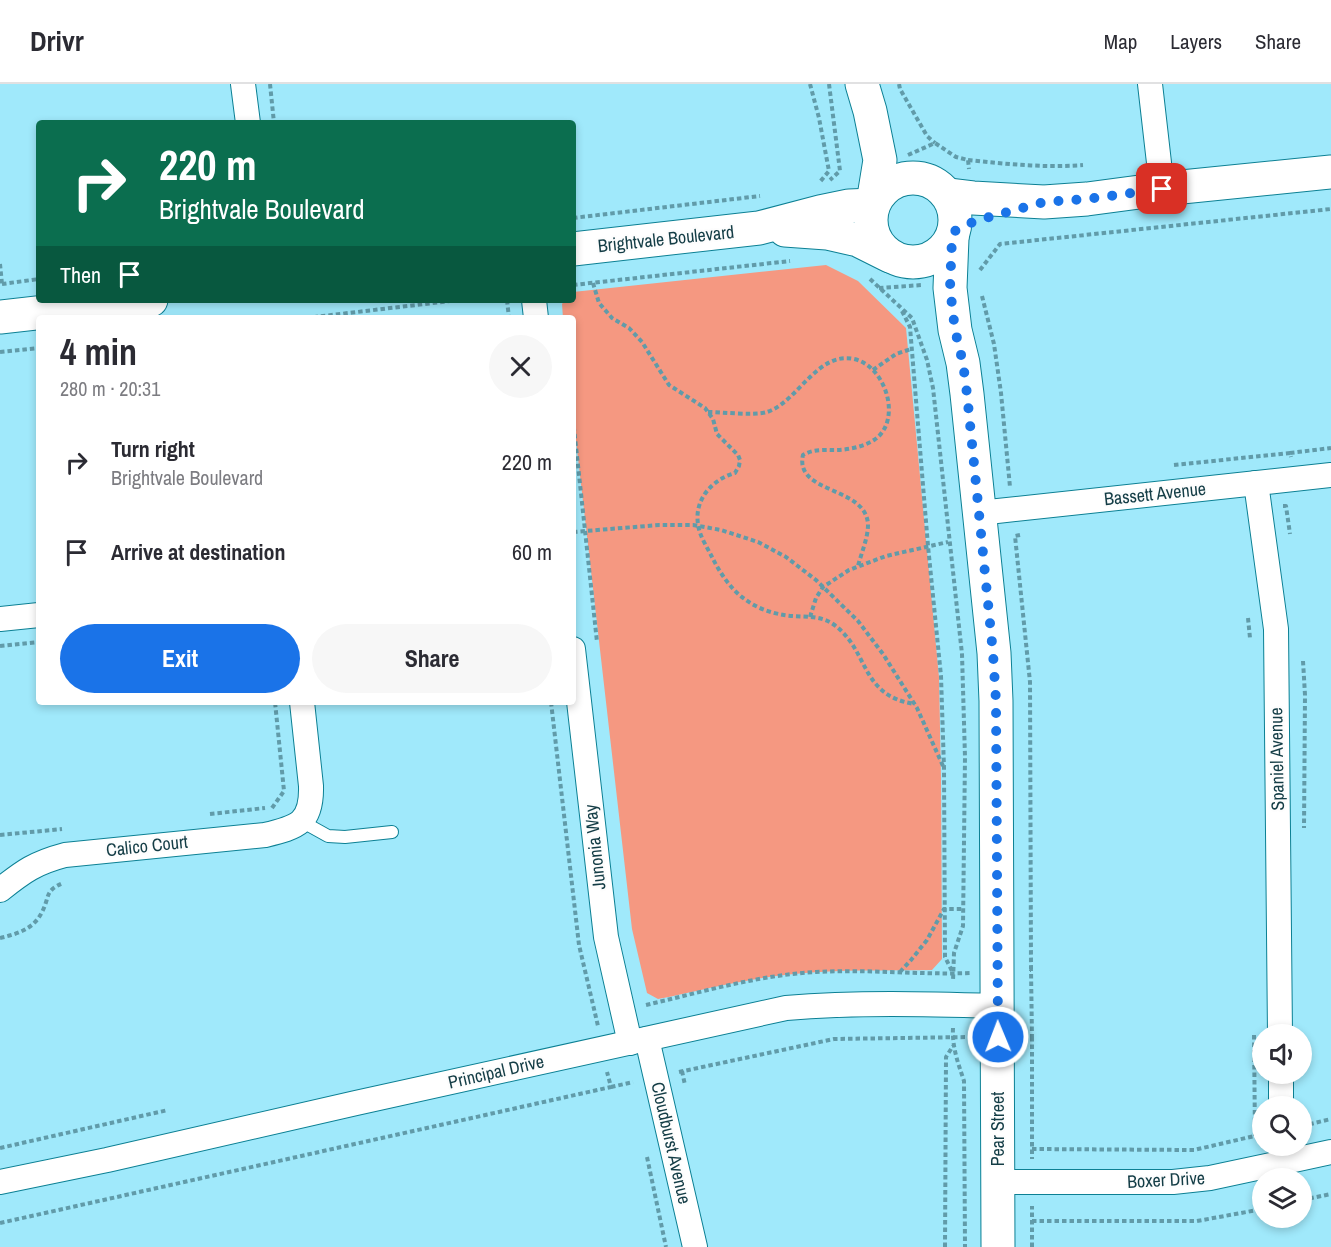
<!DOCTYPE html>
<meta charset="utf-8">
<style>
:root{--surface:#fff;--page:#f7f7f7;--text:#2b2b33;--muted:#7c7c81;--line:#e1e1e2;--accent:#1a73e8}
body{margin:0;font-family:"Archivo Narrow",sans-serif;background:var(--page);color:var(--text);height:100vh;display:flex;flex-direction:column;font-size:22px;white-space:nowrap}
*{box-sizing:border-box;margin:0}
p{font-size:20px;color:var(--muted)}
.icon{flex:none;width:33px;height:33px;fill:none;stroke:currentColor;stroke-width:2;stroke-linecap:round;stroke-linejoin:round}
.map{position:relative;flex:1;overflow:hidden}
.sheet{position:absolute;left:36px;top:231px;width:540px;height:390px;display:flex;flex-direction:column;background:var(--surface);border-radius:6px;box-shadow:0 3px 9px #0003}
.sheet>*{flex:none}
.hud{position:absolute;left:36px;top:36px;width:540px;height:183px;border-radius:6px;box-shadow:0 3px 9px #0003;background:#0b6e4f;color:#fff;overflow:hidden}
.fabs{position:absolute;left:1252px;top:940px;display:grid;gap:12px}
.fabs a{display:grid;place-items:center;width:60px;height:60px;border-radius:50%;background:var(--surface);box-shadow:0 3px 9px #0003;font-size:30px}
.pin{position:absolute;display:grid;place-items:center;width:51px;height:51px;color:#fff;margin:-26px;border-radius:12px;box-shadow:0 3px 9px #0006}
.me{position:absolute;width:66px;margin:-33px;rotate:359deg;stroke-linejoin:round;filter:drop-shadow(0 0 4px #0008)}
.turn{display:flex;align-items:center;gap:21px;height:126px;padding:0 24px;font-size:27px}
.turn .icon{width:78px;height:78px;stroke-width:2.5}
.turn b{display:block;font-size:42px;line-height:51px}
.then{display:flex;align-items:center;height:57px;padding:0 24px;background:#0003;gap:12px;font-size:22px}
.round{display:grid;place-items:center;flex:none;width:63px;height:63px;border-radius:32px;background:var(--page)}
.headline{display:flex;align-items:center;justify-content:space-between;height:102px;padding:0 24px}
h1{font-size:36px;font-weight:700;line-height:45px}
.cta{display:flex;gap:12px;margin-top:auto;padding:12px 24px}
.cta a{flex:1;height:69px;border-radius:36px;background:var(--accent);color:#fff;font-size:24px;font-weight:700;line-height:69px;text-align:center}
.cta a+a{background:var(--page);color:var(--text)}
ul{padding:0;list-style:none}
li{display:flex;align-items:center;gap:18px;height:90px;padding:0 24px}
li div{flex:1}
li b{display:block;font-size:22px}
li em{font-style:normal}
header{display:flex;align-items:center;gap:36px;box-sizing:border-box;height:84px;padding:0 30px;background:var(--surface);border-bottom:2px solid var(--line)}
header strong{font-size:28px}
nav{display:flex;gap:33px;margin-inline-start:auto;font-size:21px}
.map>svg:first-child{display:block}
.green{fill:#f59881}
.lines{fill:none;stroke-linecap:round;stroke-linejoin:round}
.lane-casing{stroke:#0c8094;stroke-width:14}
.street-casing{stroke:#0c8094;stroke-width:26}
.secondary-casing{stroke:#0c8094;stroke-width:35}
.path{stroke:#619ba9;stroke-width:4;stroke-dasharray:4.5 3;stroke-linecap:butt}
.lane{stroke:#fff;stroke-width:12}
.street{stroke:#fff;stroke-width:24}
.secondary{stroke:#fff;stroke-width:33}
.route{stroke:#1a73e8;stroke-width:10;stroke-dasharray:0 18}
.labels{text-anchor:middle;stroke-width:4.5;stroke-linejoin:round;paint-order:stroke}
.street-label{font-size:18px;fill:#143d46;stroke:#fdfdfd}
</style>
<header>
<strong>Drivr</strong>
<nav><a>Map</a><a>Layers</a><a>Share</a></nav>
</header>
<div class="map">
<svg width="1331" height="1163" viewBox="0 0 1331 1163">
<rect width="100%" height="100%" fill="#a0e9fb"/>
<path class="green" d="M 826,181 L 858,197 L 906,244 L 939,593 L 941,694 L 942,875 L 932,886 C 887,887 840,885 794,890 C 748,894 703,906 658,915 L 647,909 L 632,845 L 573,330 L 573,234 L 563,234 L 562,220 L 565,216 L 573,216 L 573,208 Z"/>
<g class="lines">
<defs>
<polyline id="lane" points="301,737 328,752 345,753 392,748"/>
<g id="street">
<polyline points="243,0 248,39"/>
<polyline points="1150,0 1162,105"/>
<polyline points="534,216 536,234"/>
<polyline points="1256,399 1276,545 1280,951"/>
<polyline points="979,429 1331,391"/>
<polyline points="0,535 39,531"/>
<polyline points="573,565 606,853 630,959"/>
<path d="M 0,806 C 24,787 35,779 65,771 L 265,751 C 298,743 312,739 311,702 L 302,618"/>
<polyline points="647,955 695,1163"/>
<polyline points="1281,990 1281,1023"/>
<path d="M 0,1098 L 107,1076 L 356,1019 L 786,924 C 856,918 927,920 997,922"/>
<polyline points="998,1098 1173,1098 1210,1094 1331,1068"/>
</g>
<g id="secondary">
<polyline points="862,0 870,27 880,76 873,119"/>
<circle cx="913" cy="136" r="42"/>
<polyline points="948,111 973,114 1044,118 1087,115 1162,105 1331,88"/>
<polyline points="785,146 827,149 858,156 890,172"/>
<polyline points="952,154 950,204 955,246 963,279 967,310 994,569 996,617 998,1163"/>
<polyline points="573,165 759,144 820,128 849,122 873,121"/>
<polyline points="0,233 151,216"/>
</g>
</defs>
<use href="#lane" class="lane-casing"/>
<use href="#street" class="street-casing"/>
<use href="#secondary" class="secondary-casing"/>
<g class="path">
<polyline points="270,0 274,39"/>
<polyline points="810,0 819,34 829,87 819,99"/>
<polyline points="829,0 840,87 830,96"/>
<polyline points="899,0 900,5 927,52 935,59"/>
<polyline points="908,71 935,59 956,73 968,76 969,85"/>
<path d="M 968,76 C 1007,80 1044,84 1083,81"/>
<polyline points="573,134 760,112"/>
<polyline points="0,180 2,200 1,200"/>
<polyline points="980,186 1000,160 1331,125"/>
<polyline points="870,195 912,234 927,276 933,304 962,570 965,673 963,842 954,869 953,897"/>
<path d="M 593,199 L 599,219 L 612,234 L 629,244 L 642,258 L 669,301 L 705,324 L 713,335 L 717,350 L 738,371 L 740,376 L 739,382 L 735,389 C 713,395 694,415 698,440 C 699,451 707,463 712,473 C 720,489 731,506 746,516 C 757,524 771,529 784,531 C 801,534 818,530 833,540 C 870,566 859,612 915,620"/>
<polyline points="2,200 39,195"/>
<polyline points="573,201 790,177"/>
<polyline points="879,204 922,201"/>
<polyline points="982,212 994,260 1001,309 1010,403"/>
<polyline points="507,216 509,234"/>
<polyline points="902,227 910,243 928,462 941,592 944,684 945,873 953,889"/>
<polyline points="306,234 459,216"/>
<polyline points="0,268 39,264"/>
<polyline points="873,286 896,270 911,265"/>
<path d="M 708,328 C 722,328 755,332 767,328 C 798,318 817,267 854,275 C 886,282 903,337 874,356 C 863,363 848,366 834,366 C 824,366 813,365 803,371 C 794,410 867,402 868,441 C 868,454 861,470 858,482"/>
<polyline points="573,335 597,558"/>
<polyline points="1290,369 1331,364"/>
<polyline points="1174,381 1290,369 1291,373"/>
<polyline points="1283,422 1286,422 1290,450"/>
<polyline points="573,448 659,441 693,441 721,446 758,458 786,473 816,496 858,537 883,570 917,624 943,682"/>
<polyline points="1020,451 1015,452 1030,598 1031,886"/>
<polyline points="810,533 816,514 823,503 849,486 886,472 948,458"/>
<polyline points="1248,534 1250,554"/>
<polyline points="0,562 39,558"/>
<polyline points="1303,577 1305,611 1304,744"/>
<polyline points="551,618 579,861 598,942"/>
<polyline points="272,724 284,707 275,618"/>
<polyline points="210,730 265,724"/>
<polyline points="0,751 62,745"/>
<path d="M 0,854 C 17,850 34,845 42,828 C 50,813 44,807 63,799"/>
<polyline points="900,888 911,876 927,856 944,825 964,825"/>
<path d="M 646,921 C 702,908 759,891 816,888 C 868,885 920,891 971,889"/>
<path d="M 953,944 C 952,963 958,979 964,997 L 965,1163"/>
<polyline points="1254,951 1255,1052"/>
<polyline points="1023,953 1032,953 1031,886 1030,886"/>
<polyline points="1032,953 1032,1075"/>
<polyline points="1304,981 1304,958"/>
<polyline points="682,987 685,1001"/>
<polyline points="679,988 834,955 971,953"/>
<polyline points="611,1003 633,998"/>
<polyline points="1302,1042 1331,1035"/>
<polyline points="0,1064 168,1026"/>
<polyline points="1032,1065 1194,1066 1263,1050"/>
<polyline points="647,1073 666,1163"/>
<polyline points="1302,1116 1331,1110"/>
<polyline points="1032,1137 1197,1137 1263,1125"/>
<polyline points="0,1139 611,1003 607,988"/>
<polyline points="945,1163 946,973 953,962"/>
<polyline points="1032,1163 1032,1122"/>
</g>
<use href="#lane" class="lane"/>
<use href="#street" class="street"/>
<use href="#secondary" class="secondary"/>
</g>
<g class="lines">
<polyline class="route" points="998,953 996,617 993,569 967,310 963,279 955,246 950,204 952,154 955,147 975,137 1044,118 1087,115 1162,105"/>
</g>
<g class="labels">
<g class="street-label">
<text transform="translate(666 155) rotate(-6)" y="6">Brightvale Boulevard</text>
<text transform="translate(1155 410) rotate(-6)" y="6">Bassett Avenue</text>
<text transform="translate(1277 675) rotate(-91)" y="6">Spaniel Avenue</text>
<text transform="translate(147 762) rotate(-6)" y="6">Calico Court</text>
<text transform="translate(595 763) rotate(-96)" y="6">Junonia Way</text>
<text transform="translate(496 988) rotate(-13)" y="6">Principal Drive</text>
<text transform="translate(998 1045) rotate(-90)" y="6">Pear Street</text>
<text transform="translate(671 1059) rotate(77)" y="6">Cloudburst Avenue</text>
<text transform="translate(1166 1096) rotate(-3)" y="6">Boxer Drive</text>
</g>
</g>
</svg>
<div class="fabs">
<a><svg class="icon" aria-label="sound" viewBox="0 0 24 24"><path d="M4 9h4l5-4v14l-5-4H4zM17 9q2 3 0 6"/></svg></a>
<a><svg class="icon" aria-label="search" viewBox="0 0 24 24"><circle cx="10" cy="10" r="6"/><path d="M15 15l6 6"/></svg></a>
<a><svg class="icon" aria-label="layers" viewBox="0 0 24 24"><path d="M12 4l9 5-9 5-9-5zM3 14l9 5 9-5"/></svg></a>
</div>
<div class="pin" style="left:1162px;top:105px;background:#d93025"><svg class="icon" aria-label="arrive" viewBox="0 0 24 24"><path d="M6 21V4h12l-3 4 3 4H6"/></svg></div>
<svg class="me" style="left:998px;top:953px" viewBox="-20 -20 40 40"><circle r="17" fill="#1a73e8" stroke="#fff" stroke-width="3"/><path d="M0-11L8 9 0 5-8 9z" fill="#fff"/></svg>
<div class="hud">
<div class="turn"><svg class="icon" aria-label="right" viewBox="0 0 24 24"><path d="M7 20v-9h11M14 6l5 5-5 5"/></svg><div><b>220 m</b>Brightvale Boulevard</div></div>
<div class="then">Then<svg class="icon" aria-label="arrive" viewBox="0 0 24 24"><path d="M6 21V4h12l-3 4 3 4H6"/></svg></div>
</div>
<section class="sheet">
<div class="headline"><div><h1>4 min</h1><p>280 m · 20:31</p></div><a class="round"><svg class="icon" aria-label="close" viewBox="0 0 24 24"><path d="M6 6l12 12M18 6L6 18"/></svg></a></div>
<ul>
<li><svg class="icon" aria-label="right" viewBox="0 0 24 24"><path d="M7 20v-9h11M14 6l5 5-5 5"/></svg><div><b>Turn right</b><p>Brightvale Boulevard</p></div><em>220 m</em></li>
<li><svg class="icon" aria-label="arrive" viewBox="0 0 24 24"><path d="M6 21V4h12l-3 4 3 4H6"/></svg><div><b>Arrive at destination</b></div><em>60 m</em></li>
</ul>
<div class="cta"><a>Exit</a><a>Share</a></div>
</section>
</div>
